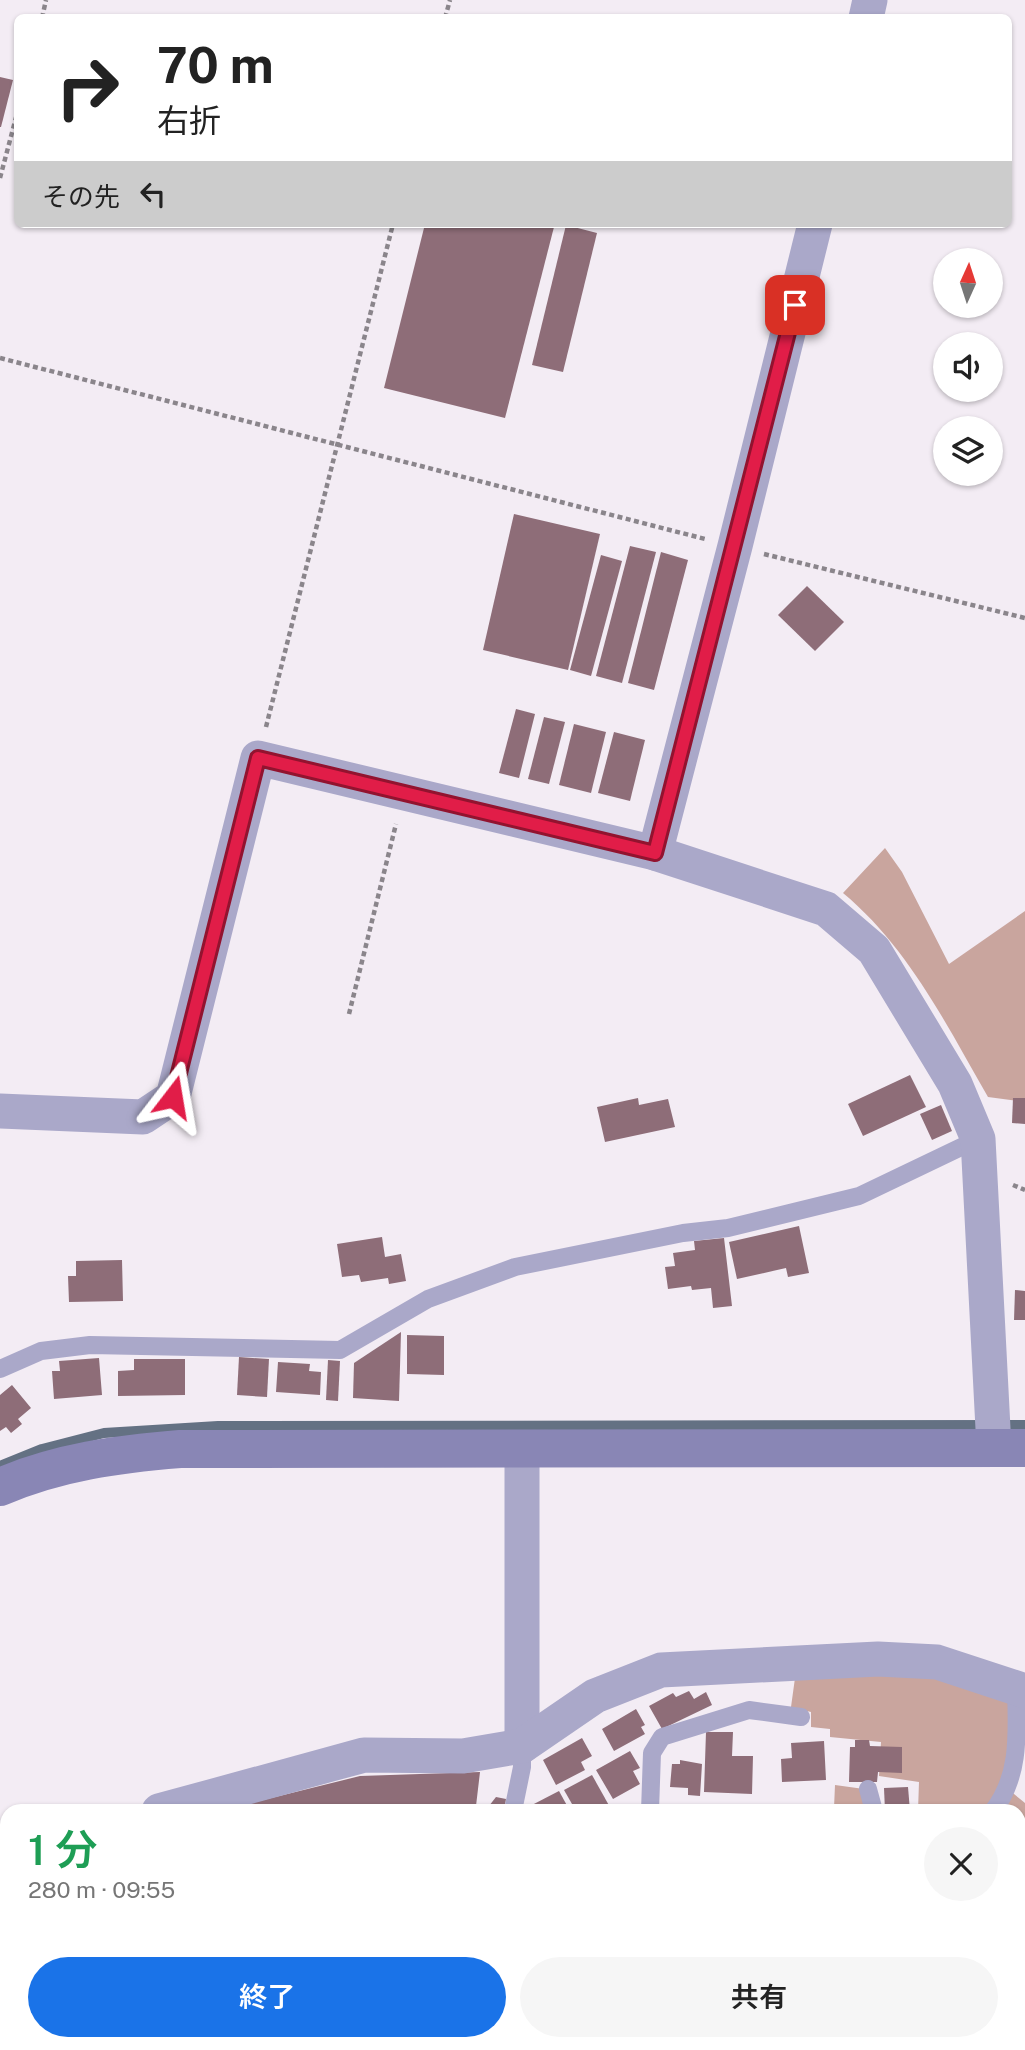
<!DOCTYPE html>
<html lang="ja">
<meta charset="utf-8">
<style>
:root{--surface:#fff;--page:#f6f6f6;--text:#222;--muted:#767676;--accent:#1a73e8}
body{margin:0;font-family:"Public Sans","Noto Sans JP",sans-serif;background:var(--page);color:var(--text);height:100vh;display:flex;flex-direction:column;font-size:26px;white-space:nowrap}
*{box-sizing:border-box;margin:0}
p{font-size:23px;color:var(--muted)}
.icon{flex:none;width:38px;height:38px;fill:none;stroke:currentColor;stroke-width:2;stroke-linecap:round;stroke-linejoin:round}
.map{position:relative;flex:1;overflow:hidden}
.details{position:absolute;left:0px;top:1804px;width:1026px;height:247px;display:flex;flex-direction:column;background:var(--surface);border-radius:21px 21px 0 0;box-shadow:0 2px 5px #0004}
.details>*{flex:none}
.guide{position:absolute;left:14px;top:14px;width:998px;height:214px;border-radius:10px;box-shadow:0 2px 5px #0004;background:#fff;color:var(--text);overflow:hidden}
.needle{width:46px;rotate:3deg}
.tools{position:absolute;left:933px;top:248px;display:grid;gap:14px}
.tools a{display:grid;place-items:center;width:70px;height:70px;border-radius:50%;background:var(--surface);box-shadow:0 2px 5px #0004;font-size:35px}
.pin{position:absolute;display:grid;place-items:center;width:60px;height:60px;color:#fff;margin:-30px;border-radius:14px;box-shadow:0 4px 10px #0006}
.me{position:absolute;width:77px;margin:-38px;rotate:14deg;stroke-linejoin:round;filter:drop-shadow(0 0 5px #0008)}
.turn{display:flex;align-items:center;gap:24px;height:147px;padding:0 28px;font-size:32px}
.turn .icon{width:91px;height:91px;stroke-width:2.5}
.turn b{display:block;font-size:49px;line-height:60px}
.then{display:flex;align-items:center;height:66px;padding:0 28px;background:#0003;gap:14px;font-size:26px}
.round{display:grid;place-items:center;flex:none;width:74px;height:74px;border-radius:37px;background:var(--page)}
.summary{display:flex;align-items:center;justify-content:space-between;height:119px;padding:0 28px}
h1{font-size:42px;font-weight:600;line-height:52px;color:#1e9e55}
.primary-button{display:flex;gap:14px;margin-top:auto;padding:14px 28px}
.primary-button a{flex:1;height:80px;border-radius:42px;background:var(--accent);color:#fff;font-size:28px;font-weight:600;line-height:80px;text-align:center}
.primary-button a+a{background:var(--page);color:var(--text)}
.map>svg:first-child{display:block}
.forest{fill:#c9a59e}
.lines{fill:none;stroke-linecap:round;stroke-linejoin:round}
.stream{stroke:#647183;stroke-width:10}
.building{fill:#8e6d78}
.path{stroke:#8a858b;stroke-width:4.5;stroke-dasharray:5 3.5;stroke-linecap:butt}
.lane{stroke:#aaa8c9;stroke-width:18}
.street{stroke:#aaa8c9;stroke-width:35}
.secondary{stroke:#8986b5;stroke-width:38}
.route-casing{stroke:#92132f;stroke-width:18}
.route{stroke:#e11d48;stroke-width:12}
</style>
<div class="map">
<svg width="1025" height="2050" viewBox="0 0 1025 2050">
<rect width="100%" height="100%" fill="#f3ecf4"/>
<g class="forest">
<path d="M 885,848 L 902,872 L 949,964 L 1025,911 L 1025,1102 L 988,1097 C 946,1024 908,947 843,893 Z"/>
<polygon points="850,1672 943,1678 1012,1700 1011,1756 1003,1785 1025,1803 1025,1950 1018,1949 1018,1811 918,1811 919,1782 879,1776 881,1742 830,1737 830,1729 811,1727 811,1712 791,1707 795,1678"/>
<polygon points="835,1785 864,1789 863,1811 750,1811 750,1806 834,1808"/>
</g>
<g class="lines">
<polyline class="stream" points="0,1466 42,1449 104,1433 218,1426 1025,1425"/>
</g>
<g class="building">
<polygon points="0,77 13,80 1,127 0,127"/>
<polygon points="425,224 543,224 554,227 505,418 384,388"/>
<polygon points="566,225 597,233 563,372 532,365"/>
<polygon points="514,514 600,534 568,670 483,650"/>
<polygon points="630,546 656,552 622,683 596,676"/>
<polygon points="661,552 688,560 654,690 628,683"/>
<polygon points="601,555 622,561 591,676 570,670"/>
<polygon points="807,586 844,622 815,651 778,615"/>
<polygon points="516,709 535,714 519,778 499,773"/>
<polygon points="544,717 565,722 549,784 528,779"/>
<polygon points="574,724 606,732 591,793 559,785"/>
<polygon points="614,732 645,740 630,801 598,793"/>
<polygon points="910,1075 926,1107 863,1136 848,1104"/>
<polygon points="638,1098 639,1105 668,1099 675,1127 605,1142 597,1107"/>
<polygon points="1013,1098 1025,1098 1025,1124 1012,1123"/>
<polygon points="941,1105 952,1131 932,1140 920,1114"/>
<polygon points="799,1226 809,1273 788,1277 786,1268 737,1279 729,1242"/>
<polygon points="382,1237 385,1257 401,1254 406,1281 389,1284 388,1278 361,1282 359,1275 342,1277 337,1244"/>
<polygon points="724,1238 732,1306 713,1308 711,1288 692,1290 691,1286 668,1289 665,1267 675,1266 673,1253 695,1250 694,1241"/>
<polygon points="122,1260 123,1301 69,1302 68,1276 76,1276 76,1261"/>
<polygon points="1015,1290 1025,1291 1025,1320 1014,1320"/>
<polygon points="401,1332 399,1401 353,1398 354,1363"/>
<polygon points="407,1335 444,1336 444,1375 407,1374"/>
<polygon points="239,1357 269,1359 267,1397 237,1395"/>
<polygon points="99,1358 102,1395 54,1399 52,1371 60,1371 59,1361"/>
<polygon points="134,1359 185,1359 185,1395 118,1396 118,1371 134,1370"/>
<polygon points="328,1360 340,1361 338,1401 326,1400"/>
<polygon points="278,1362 310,1364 309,1371 321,1372 320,1395 276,1392"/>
<polygon points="12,1385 31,1408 18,1419 22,1424 11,1433 6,1427 0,1431 0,1395"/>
<polygon points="689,1691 694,1699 706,1692 712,1705 662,1729 649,1706 673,1693 676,1697"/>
<polygon points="636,1709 645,1725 641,1727 645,1734 614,1751 602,1729"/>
<polygon points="706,1732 733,1732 732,1756 753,1756 752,1794 704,1792"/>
<polygon points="582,1738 592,1756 581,1762 585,1770 556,1785 543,1760"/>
<polygon points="855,1740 869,1740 870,1746 902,1747 902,1773 878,1772 877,1782 849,1782 850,1747 855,1747"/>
<polygon points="824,1741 826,1780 782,1782 781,1759 792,1758 791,1743"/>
<polygon points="630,1751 640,1768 633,1771 640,1784 613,1799 596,1770"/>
<polygon points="680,1760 702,1764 700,1796 688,1795 688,1788 670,1787 672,1764 680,1764"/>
<polygon points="480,1772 476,1806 440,1806 439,1811 233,1811 231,1808 360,1776"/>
<polygon points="592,1775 611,1809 576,1811 564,1790"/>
<polygon points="908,1787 910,1811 885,1811 884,1788"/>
<polygon points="559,1791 570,1811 533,1811 530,1806"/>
<polygon points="496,1797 506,1799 504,1811 485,1811"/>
<rect x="347" y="2044" width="51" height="6"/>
</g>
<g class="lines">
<g class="path">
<polyline points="42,18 46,0"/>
<polyline points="445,18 450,0"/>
<polyline points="0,178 18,110"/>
<polyline points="0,358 705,539"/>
<polyline points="764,554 1025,618"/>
<polyline points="266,727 393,224"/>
<polyline points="349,1014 396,824"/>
<polyline points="1013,1185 1025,1190"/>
<polyline points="85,2050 85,2044"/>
</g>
<g class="lane">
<polyline points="0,1369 41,1351 90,1345 340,1350 428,1299 515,1267 683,1233 728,1228 859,1196 978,1139"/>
<polyline points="868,1789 874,1811"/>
<polyline points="513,1811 522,1767 522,1746"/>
<polyline points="650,1811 652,1753 662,1737 749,1710 801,1717"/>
<path d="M 993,1811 C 1021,1775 1017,1731 1016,1688"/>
<polyline points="509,2044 513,2050"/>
<polyline points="856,2050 857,2044"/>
</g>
<g class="street">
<polyline points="866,18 870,0"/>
<polyline points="655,853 735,546 815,224"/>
<polyline points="0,1111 143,1117 173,1097 258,758 655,853 826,909 874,950 955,1084 978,1139 994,1448"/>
<polyline points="522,1746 522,1451"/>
<polyline points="159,1811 364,1755 463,1756 522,1746 595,1696 661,1670 878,1659 937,1662 1025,1691"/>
<polyline points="0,1858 7,1856"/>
</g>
<path class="secondary" d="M 0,1487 C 58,1462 118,1454 180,1449 L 1025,1448"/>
</g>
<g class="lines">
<defs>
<polyline id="route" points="173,1097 258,758 655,853 795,305"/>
</defs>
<use href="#route" class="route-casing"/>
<use href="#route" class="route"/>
</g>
</svg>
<div class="tools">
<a><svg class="needle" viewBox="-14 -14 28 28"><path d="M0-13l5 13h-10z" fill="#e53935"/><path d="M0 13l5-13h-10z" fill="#767676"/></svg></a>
<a><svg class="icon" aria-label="sound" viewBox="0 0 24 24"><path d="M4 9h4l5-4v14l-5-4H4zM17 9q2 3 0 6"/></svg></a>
<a><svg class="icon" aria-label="layers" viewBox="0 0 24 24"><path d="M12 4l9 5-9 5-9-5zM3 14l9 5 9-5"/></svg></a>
</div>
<div class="pin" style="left:795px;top:305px;background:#d93025"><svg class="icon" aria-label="arrive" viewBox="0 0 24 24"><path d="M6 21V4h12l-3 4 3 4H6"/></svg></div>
<svg class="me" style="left:173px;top:1097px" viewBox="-20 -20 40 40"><path d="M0-17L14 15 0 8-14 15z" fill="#e11d48" stroke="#fff" stroke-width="4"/></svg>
<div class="guide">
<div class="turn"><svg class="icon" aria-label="right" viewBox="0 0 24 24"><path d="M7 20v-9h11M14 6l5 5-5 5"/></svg><div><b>70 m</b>右折</div></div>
<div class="then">その先<svg class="icon" aria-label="left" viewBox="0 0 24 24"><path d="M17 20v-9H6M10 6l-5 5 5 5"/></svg></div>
</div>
<section class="details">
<div class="summary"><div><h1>1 分</h1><p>280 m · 09:55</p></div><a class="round"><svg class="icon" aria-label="close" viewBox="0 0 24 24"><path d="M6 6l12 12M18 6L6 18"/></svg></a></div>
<div class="primary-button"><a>終了</a><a>共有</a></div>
</section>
</div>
